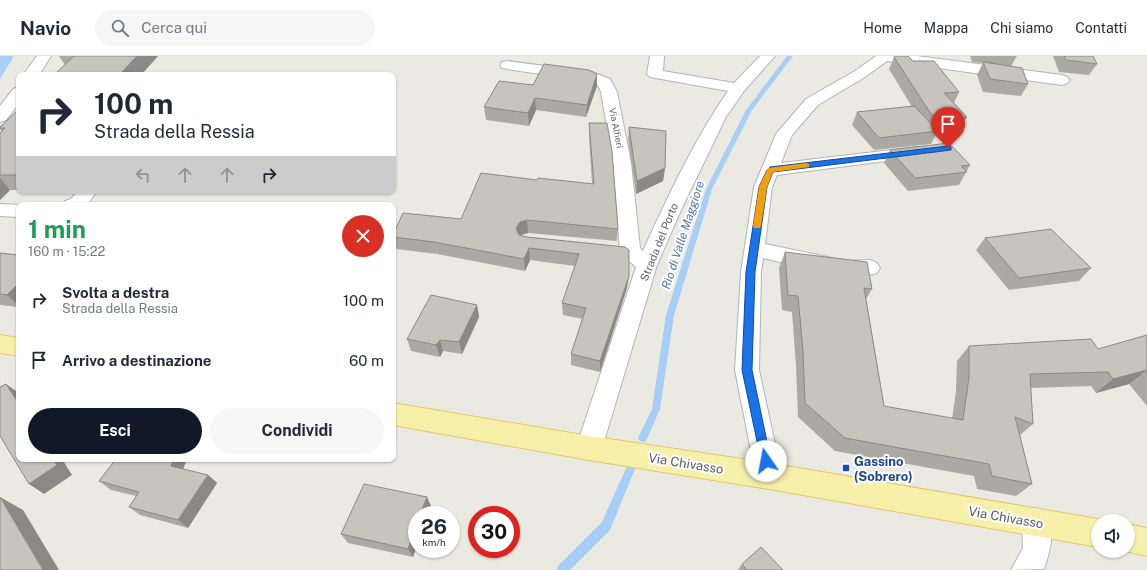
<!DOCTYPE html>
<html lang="it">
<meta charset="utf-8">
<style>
:root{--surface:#fff;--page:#f6f6f7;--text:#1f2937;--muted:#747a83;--line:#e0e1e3;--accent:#111827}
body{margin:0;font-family:"Public Sans",sans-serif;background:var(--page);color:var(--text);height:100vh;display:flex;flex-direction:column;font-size:15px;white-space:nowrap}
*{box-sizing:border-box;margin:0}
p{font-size:13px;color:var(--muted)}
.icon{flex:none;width:22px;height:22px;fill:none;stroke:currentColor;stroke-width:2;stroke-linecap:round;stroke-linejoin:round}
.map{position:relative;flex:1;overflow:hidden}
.drawer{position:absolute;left:16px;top:146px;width:380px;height:260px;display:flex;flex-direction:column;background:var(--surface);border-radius:8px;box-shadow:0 1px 3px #0004}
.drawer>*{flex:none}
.hud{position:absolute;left:16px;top:16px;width:380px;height:122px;border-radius:8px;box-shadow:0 1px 3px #0004;background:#fff;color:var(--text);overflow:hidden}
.fabs{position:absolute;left:1091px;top:458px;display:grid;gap:8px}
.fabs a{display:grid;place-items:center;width:44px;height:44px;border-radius:50%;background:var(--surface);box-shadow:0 1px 3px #0004;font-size:20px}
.speed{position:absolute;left:408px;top:450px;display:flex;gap:8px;font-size:20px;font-weight:700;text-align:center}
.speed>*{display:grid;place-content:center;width:52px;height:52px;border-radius:50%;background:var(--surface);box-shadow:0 1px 3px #0004;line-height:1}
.speed small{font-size:10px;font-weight:400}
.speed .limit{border:6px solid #d22;background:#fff;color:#111}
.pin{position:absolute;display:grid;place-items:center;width:34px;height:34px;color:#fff;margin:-41px -17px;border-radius:50% 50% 50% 0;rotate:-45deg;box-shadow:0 0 4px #0007}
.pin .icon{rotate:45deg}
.me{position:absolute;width:44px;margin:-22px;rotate:348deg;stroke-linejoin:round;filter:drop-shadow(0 0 3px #0008)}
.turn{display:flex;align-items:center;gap:14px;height:84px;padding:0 12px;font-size:18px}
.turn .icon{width:52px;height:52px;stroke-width:2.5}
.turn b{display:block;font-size:28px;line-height:34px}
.lanes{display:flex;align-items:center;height:38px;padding:0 12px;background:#0003;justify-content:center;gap:20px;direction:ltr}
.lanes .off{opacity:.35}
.round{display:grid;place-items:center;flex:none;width:42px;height:42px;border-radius:21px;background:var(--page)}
.summary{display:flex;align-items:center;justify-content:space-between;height:68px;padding:0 12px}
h1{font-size:24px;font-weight:700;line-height:30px;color:#1e9e55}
.button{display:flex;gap:8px;margin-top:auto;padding:8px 12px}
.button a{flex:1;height:46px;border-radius:24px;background:var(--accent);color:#fff;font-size:16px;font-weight:700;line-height:46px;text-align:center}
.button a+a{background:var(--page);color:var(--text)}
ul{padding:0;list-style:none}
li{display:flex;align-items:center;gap:12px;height:60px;padding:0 12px}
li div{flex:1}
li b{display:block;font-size:15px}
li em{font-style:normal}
header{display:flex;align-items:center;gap:24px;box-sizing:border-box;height:56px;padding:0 20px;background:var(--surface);border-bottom:1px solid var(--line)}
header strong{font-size:19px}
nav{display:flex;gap:22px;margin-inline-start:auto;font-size:14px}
.search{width:280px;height:36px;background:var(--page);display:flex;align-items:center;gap:10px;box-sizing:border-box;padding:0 14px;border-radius:22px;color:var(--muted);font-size:15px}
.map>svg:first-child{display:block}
.water{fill:#a7cef7}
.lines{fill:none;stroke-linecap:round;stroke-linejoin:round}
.stream{fill:#a7cef7;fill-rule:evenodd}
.minor-casing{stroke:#b2b4b8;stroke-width:2}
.primary-casing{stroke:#e3c863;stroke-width:2}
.minor{fill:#fff;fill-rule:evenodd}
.primary{fill:#f7f0ab;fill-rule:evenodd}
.wall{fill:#aba9a3}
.shaded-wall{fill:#8b8985}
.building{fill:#c7c4be;stroke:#8b8985}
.route{fill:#1a73e8;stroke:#114b97}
.slow{fill:#f59e0b}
.transit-dot{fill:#1a4fb4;stroke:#fff;stroke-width:1.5}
.labels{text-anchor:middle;stroke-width:4;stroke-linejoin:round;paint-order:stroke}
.far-street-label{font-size:9px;fill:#5a5d61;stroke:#fff}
.street-label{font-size:11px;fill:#5a5d61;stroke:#fff}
.water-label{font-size:12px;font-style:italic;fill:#4974af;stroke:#fff}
.near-transit-label{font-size:13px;font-weight:bold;fill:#164399;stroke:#fff;text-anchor:start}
.near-street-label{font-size:13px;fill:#5a5d61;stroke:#fff}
</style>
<header>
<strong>Navio</strong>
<div class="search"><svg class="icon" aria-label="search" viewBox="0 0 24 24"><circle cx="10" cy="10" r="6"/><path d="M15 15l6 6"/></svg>Cerca qui</div>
<nav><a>Home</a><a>Mappa</a><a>Chi siamo</a><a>Contatti</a></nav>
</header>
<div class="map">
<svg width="1147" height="514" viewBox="0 0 1147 514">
<rect width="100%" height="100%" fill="#ebeae2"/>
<polygon class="water" points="0,0 14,0 0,23"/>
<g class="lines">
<g class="stream">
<polygon points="787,0 793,0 752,54 712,133 674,259 660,353 646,385 643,386 640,385 638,382 652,353 666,259 706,133 746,54"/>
<polygon points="630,409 633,410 635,413 610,474 570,514 557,514 558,510 602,466 627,410"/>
</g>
<defs>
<g id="minor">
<polygon points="37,0 51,0 39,19 23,19"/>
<path d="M 650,0 L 664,0 L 663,15 L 734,27 L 760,0 L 775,0 L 744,35 L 726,61 L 681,154 L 657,209 L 602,392 L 598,400 L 589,404 L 580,400 L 576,392 L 636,211 L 623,200 L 620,195 L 613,107 L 601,36 L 598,29 L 589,25 L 507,13 L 502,12 L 500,9 L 502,6 L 507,5 L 592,16 L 610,23 L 617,36 L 631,107 L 640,192 L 643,195 C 668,140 694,84 728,35 L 650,21 L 647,18 Z"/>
<path d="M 876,0 L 917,0 L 1062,19 L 1067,21 L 1070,24 L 1067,27 L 1062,29 L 887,5 L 865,21 L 818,49 L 792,79 L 781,107 L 917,91 L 923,92 L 926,96 L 923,100 L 917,101 L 777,119 L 772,131 L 765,188 L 847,205 L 870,204 L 877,207 L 880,212 L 877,217 C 847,227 795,209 763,202 L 761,216 L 759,314 L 782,420 L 778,429 L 769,433 L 760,429 L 756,420 L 735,314 L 741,216 L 754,131 L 776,78 L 806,43 L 855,15 Z"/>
<polygon points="19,31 19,47 6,64 0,66 0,50 13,33"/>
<polygon points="78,135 97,135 87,149 63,149 65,145 71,143"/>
<polygon points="0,148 21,149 19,149 19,161 0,160"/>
<path d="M 1036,452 L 1046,456 C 1055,478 1051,492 1044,513 L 1011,514 L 1023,492 L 1022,466 L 1026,456 Z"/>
</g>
<g id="primary">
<polygon points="0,279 19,282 19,300 0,297"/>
<polygon points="393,347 589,380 769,407 1098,463 1103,465 1098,465 1098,491 769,433 589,404 393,369"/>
<polygon points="1128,468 1147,472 1147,500 1125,495 1128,495"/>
</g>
</defs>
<use href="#minor" class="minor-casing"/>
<use href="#primary" class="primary-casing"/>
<use href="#minor" class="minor"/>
<use href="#primary" class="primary"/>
</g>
<g class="wall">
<polygon points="59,0 158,0 141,19 54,19 65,9"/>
<polygon points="970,0 1017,0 1011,10 1028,28 1021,40 983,36 977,19 983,7 972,6"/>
<polygon points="1053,0 1093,0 1097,8 1089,19 1059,16"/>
<polygon points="894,1 913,5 959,36 954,47 967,61 960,74 937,76 931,88 874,94 852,69 857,56 912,51 889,13"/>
<polygon points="597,18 597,30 586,61 536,54 529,70 486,64 484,51 533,29"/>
<polygon points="19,53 19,134 10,134 0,144 0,77 2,76 0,73 0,71"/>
<polygon points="589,67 618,173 617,185 528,177 520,179 527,181 625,191 627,232 600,316 571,309 571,298 583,263 563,259 562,247 575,210 530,204 525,215 437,198 396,193 393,185 393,179 461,163 537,124 592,128 589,79"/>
<polygon points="629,71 665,112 663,125 636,138 628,84"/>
<polygon points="890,94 970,109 959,129 908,135 884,107"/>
<polygon points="985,182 1091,212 1079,225 1009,234 976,194"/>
<polygon points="785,196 872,233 866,243 884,350 952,363 956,335 957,305 969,290 1098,293 1147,279 1147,350 1129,328 1096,337 1091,330 1030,332 1033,368 1020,379 1032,428 1016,440 977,433 974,420 835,395 798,361 796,310 792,256 782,254 779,212"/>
<polygon points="0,197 19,199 19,251 0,249"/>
<polygon points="477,249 479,261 462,298 443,295 440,301 411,295 407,283"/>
<polygon points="116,403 187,403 183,413 208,419 217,427 188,472 140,459 129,451 136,440 111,434 99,425"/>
<polygon points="431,450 428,459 417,459 417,490 413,501 348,487 341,478"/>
<polygon points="742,508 783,514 738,514"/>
</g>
<g class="shaded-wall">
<polygon points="137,0 158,0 141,19 119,19"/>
<polygon points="597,18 597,30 586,61 587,49"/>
<polygon points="535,42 536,54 529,70 528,57"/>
<polygon points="665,112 663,125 636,138 637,125"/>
<polygon points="0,122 10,134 0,144"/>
<polygon points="527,164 528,177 521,179 517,184 516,172 520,166"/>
<polygon points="529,192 530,204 525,215 524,203"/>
<polygon points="629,220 627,232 600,316 600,305"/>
<polygon points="19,227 19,250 7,239"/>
<polygon points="477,249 479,261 462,298 459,286"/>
<polygon points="440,284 443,295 440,301 436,289"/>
<polygon points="1147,314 1129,328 1096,337 1113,323"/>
<polygon points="6,328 19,337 19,348"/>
<polygon points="53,403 62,403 72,419 44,438 29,428"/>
<polygon points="174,403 187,403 181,418 171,410"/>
<polygon points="208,419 217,427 188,472 178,464"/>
<polygon points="0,441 23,454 59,514 43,514"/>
<polygon points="427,441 431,450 428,459 420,459"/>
<polygon points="417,468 417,490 413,501 408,493"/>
</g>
<g class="building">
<polygon points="74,0 137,0 119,19 54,19"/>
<polygon points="896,0 908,0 913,5 934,5 959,36 944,37 967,61 935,64 894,1"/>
<polygon points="1064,0 1093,0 1097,8 1066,4"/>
<polygon points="983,6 1022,12 1028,28 990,23"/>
<polygon points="544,8 589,14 597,18 587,49 535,42 528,57 484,51 499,25 533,29"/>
<polygon points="914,50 938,75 879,82 857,56"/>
<polygon points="19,53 19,119 0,119 0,77 5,72 0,72 0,71"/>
<polygon points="589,67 607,67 612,95 618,173 527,164 520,166 516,172 519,179 527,181 625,191 629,194 629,220 600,305 571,298 586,252 562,247 579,198 529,192 524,203 434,186 393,181 393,179 403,157 461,163 481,117 537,124 538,122 594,128"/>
<polygon points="629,71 666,75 665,112 637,125"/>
<polygon points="949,87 970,109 961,110 967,116 915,122 890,94"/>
<polygon points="1051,173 1091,212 1019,222 985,182"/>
<polygon points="785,196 867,206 872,233 864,232 884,350 963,364 969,321 969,290 1091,283 1098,293 1147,279 1147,314 1113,323 1108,316 1030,318 1033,368 1015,361 1032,428 992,420 989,408 845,382 805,347 803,295 798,240 788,239"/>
<polygon points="0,197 19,199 19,227 7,239 0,238"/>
<polygon points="431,239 477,249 459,286 440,284 436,289 407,283"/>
<polygon points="6,328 19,348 19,403 53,403 57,409 29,428 0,380 0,331"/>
<polygon points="116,403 174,403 171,410 208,419 178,464 129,451 139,436 99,425"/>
<polygon points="364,428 427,441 420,459 417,459 417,468 408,493 341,478"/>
<polygon points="0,441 43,514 0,514"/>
<polygon points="761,491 783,514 747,514 742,508"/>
</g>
<polygon class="route" points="948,90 951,91 951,94 773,116 767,131 755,216 752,314 771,405 770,409 766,410 762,409 742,314 746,216 759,131 767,114 770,111"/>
<polygon class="slow" points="807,107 809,108 809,111 773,116 767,131 761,170 760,172 754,172 753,170 759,131 768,112"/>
<rect class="transit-dot" x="842" y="408" width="8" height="8" rx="2"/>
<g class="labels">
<g class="far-street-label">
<text transform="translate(616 72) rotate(79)" y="3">Via Alfieri</text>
</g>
<g class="street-label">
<text transform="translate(659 186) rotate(-68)" y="4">Strada del Porto</text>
</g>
<g class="water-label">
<text transform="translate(683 179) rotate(-72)" y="4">Rio di Valle Maggiore</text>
</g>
<g class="near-transit-label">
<text x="854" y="410">Gassino<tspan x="854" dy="15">(Sobrero)</tspan></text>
</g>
<g class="near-street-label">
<text transform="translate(686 407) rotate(9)" y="5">Via Chivasso</text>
<text transform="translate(1006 461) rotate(10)" y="5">Via Chivasso</text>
</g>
</g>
</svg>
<div class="fabs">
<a><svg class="icon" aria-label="sound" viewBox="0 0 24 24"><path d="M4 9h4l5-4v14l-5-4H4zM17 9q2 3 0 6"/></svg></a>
</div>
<div class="speed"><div>26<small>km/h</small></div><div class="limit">30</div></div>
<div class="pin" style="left:948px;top:92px;background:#d93025"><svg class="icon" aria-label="arrive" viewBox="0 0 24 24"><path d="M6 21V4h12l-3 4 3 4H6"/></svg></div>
<svg class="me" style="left:766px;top:405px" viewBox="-20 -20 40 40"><circle r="19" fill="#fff"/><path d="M0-13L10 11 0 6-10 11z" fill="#1a73e8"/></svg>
<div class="hud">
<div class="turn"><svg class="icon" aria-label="right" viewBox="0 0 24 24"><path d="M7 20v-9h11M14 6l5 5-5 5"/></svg><div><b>100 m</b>Strada della Ressia</div></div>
<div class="lanes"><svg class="icon off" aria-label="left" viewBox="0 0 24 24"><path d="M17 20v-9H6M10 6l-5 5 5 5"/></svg><svg class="icon off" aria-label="ahead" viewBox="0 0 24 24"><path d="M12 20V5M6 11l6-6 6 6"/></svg><svg class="icon off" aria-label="ahead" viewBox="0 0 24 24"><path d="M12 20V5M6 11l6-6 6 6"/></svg><svg class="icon" aria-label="right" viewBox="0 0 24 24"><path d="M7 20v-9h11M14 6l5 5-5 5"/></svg></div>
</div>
<section class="drawer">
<div class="summary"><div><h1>1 min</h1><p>160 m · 15:22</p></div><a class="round" style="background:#d93025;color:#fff"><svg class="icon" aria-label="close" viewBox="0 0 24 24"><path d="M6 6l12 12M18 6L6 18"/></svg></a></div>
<ul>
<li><svg class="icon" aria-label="right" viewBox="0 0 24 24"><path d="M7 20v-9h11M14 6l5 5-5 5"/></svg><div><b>Svolta a destra</b><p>Strada della Ressia</p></div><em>100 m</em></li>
<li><svg class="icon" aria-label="arrive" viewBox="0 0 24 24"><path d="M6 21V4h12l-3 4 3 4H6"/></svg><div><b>Arrivo a destinazione</b></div><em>60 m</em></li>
</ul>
<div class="button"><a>Esci</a><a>Condividi</a></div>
</section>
</div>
